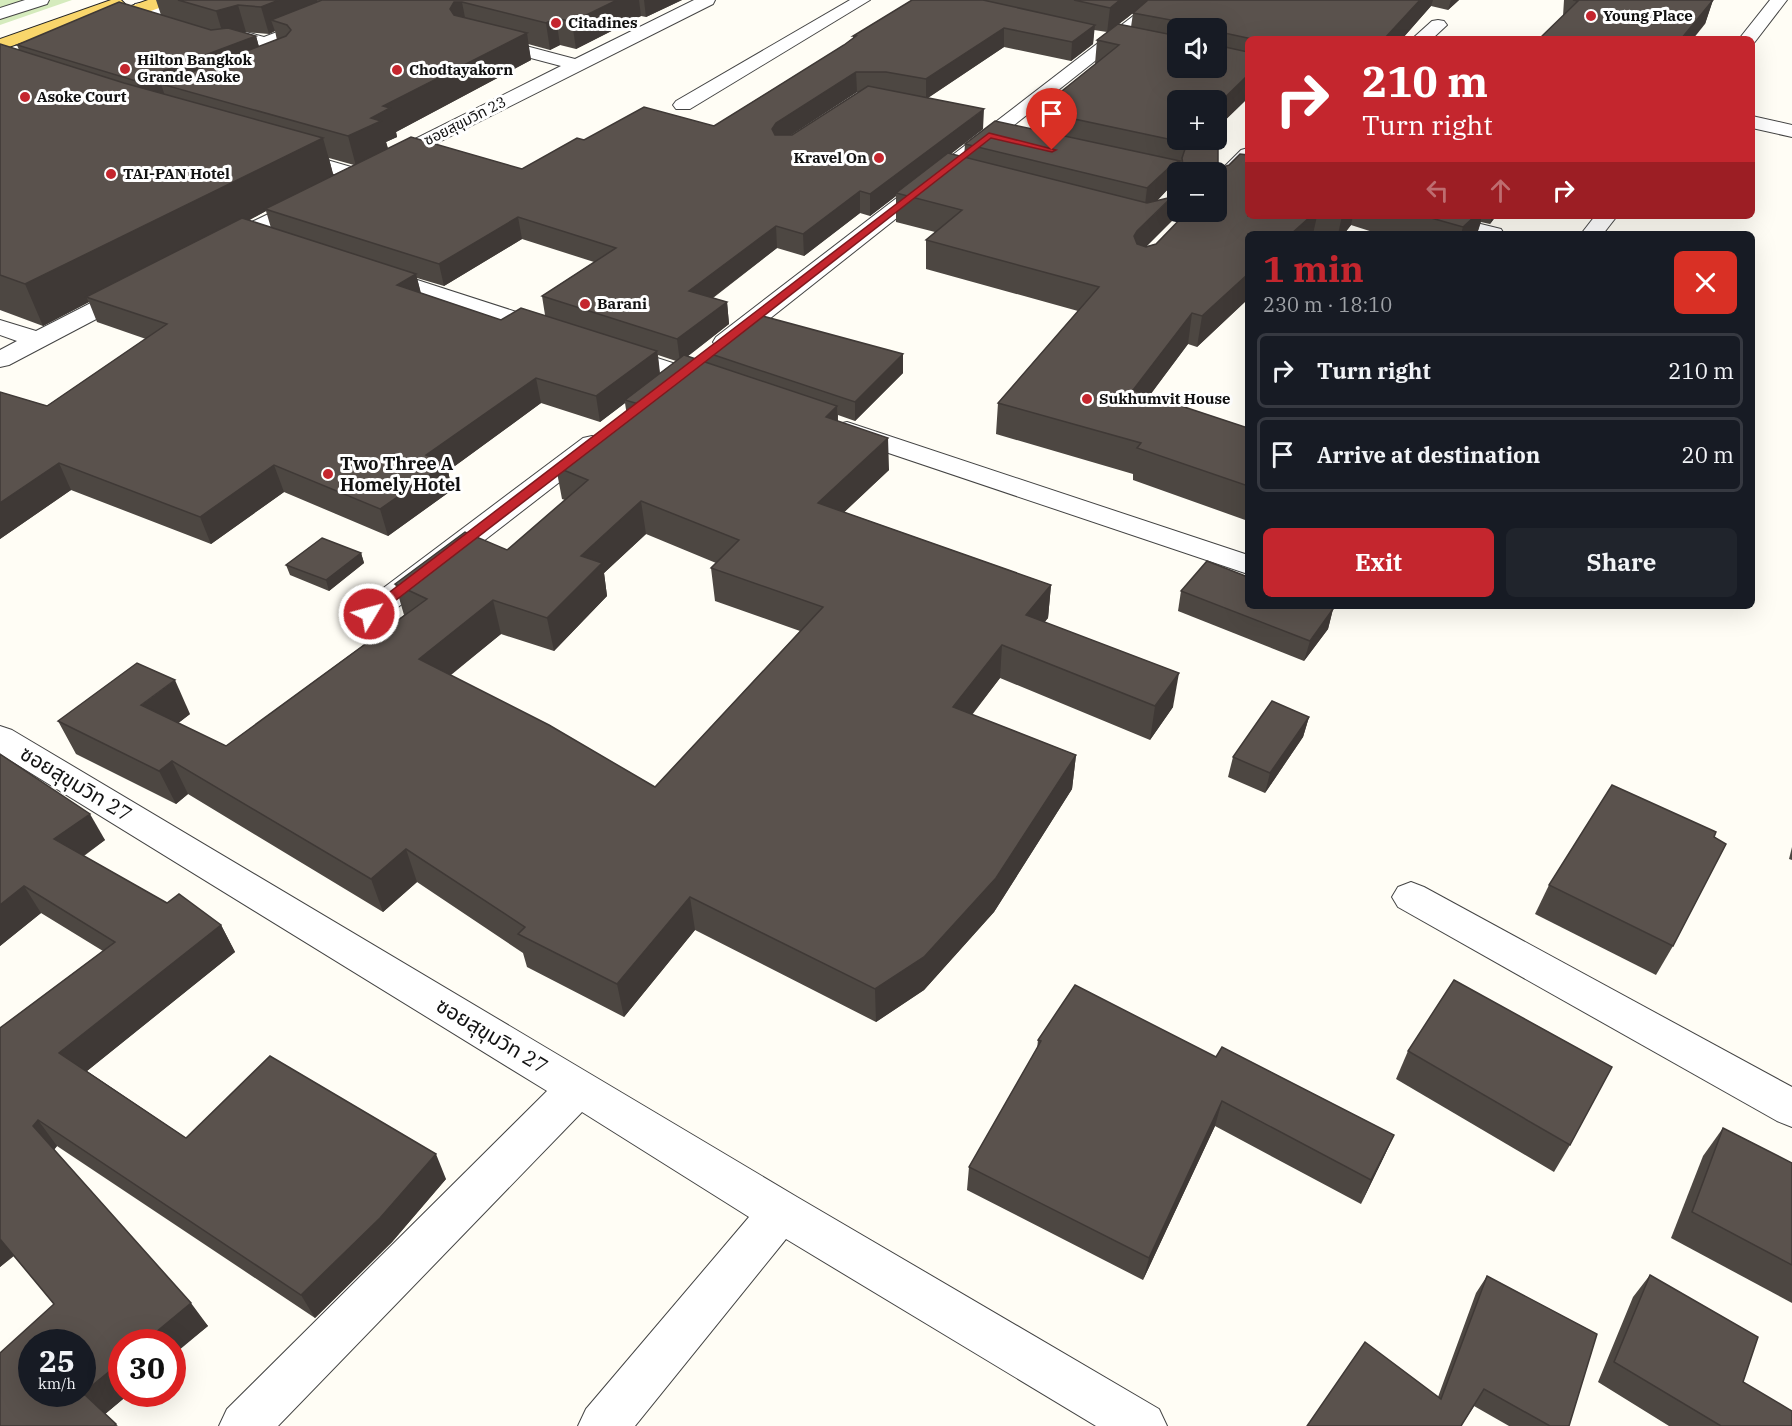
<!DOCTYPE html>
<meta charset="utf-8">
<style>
:root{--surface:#171b24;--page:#20242c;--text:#f1f3f6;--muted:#9ea1a6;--line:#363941;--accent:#c4262e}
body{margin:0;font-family:"IBM Plex Serif","Noto Sans Thai",serif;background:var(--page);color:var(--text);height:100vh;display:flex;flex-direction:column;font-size:22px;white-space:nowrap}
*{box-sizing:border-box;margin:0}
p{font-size:20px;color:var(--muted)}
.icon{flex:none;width:33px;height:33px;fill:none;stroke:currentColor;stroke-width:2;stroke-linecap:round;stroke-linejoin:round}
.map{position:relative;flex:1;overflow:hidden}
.panel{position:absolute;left:1245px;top:231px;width:510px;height:378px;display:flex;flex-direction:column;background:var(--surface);border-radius:9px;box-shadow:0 6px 24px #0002}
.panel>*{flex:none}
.guide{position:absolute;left:1245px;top:36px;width:510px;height:183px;border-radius:9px;box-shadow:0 6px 24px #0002;background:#c4262e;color:#fff;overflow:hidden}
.buttons{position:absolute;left:1167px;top:18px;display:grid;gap:12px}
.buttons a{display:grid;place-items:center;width:60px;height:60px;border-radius:9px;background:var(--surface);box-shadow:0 6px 24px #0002;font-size:30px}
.speed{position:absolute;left:18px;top:1329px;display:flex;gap:12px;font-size:30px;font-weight:700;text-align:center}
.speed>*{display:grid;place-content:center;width:78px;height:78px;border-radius:50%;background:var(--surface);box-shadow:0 6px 24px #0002;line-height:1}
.speed small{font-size:15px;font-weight:400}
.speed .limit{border:9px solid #d22;background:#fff;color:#111}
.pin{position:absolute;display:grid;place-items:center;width:51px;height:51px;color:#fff;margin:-62px -26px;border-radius:50% 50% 50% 0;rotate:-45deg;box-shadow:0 0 6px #0007}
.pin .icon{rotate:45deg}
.me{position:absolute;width:66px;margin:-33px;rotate:53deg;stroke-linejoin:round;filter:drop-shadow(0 0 4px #0008)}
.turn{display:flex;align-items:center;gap:21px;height:126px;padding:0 18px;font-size:27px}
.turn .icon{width:78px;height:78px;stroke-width:2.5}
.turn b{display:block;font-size:42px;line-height:51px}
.lanes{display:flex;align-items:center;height:57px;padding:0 18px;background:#0003;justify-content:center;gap:30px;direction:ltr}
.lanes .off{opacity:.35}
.round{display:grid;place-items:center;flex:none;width:63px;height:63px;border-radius:9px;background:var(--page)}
.head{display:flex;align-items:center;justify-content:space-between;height:102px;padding:0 18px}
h1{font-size:36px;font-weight:800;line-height:45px;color:var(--accent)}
.cta{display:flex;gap:12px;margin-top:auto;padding:12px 18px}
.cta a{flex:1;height:69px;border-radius:9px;background:var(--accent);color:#fff;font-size:24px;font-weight:800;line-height:69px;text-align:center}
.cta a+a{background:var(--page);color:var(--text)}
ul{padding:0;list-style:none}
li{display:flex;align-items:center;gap:18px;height:75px;margin:0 12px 9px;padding:0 6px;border:3px solid var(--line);border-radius:9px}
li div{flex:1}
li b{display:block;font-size:22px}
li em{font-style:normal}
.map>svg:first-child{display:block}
.green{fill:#d5ebbd}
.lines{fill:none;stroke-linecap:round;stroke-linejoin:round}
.minor-casing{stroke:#444;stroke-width:2}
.major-casing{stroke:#222;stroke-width:2}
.minor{fill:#fff;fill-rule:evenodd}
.major{fill:#f9d66b;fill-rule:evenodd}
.wall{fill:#4d4742;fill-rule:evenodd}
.shaded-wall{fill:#3f3936}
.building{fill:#5a524d;stroke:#3f3936;stroke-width:1.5;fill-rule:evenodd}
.route{fill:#c4262e;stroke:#7f191e;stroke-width:1.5}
.poi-dot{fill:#c4262e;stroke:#fff;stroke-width:2}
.labels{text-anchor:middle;stroke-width:6;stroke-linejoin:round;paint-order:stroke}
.far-poi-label{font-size:15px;font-weight:bold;fill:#111;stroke:#fff;text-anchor:start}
.far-street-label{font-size:15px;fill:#111;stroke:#fff}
.poi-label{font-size:18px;font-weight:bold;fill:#111;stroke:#fff;text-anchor:start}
.near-street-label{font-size:21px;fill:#111;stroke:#fff}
</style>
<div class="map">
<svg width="1792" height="1426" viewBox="0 0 1792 1426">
<rect width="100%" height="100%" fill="#fffdf5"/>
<polygon class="green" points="0,0 72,0 0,25"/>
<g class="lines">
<defs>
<g id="minor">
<polygon points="25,0 49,0 47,4 0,19 0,8"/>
<polygon points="694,0 715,0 713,4 393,165 379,165 376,161 379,157 561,66 482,45 479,41 482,37 488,36 575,59"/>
<polygon points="850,0 870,0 690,109 676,109 673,105 676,101"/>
<polygon points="1154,0 1172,0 734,347 725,349 716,347 713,342 716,337"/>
<polygon points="1770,0 1787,0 1754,43 1752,43 1752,39 1739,39"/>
<polygon points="141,3 264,37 319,16 325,17 328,21 325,25 277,46 263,47 135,12 133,8 135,4"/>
<polygon points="1438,20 1444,21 1447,25 1432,39 1412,39 1432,21"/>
<polygon points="1752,116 1792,125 1792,137 1752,128"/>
<polygon points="1248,148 1248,166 1223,192 1216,194 1216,175 1241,150"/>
<polygon points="289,149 365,171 368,175 365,179 358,181 282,159 279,155 282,151"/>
<polygon points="308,195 316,196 319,201 316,206 228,251 220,253 212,251 209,246 212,241"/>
<polygon points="1411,216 1448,216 1501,229 1504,234 1467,234 1414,221"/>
<polygon points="1595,216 1617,216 1603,234 1581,234"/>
<polygon points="377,267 560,326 563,331 560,336 551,338 542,336 369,279 366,274 369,269"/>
<polygon points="132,284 140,286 144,291 140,296 9,365 0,367 0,350 17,341 0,335 0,320 36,331 124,286"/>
<polygon points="617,345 719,378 723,383 719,388 710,391 608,357 605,352 608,347"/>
<polygon points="847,422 1248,555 1248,574 838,436 834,430 838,424"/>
<polygon points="592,436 601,438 605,444 601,450 380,621 369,624 358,621 354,614 358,607 583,438"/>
<polygon points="0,726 12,730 797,1197 1159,1409 1167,1426 1096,1426 786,1239 635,1426 578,1426 586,1409 749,1217 582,1112 278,1426 219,1426 227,1409 547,1091 0,754"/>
<polygon points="1411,882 1424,887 1792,1087 1792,1127 1777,1121 1398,907 1392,897 1398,887"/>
</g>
<g id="major">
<polygon points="111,0 121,0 125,4 123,8 0,50 0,39"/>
<polygon points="148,0 172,0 170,4 104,28 92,28 89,24 92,20"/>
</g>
</defs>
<use href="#minor" class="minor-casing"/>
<use href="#major" class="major-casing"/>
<use href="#minor" class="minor"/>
<use href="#major" class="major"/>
</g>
<g class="wall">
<path d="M 156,0 L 682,0 L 646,17 L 641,16 L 576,49 L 560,45 L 550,50 L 528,44 L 531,60 L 396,132 L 397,137 L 386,142 L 388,148 L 522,169 L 584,140 L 714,126 L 844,45 L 853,38 L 853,36 L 912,0 L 1459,0 L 1448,10 L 1431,6 L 1402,39 L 1248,39 L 1248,98 L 1216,129 L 1216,100 L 1178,140 L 1206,140 L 1201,145 L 1218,166 L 1248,216 L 1496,216 L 1490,224 L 1481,222 L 1477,234 L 1379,234 L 1351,225 L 1344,234 L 1248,234 L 1248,299 L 1197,347 L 1188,344 L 1149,396 L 1248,428 L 1248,521 L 1133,480 L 1133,474 L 996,434 L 998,403 L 1078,311 L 926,269 L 926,240 L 935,232 L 896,222 L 896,196 L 870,216 L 860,213 L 804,256 L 777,248 L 713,298 L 727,302 L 729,324 L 687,357 L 706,363 L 705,352 L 903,373 L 855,421 L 838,415 L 838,421 L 889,470 L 844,512 L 1051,585 L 1048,618 L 1044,622 L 1173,707 L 1150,740 L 1000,678 L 972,715 L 1076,755 L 1072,789 L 994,912 L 924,990 L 876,1022 L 695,930 L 624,1017 L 527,967 L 523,953 L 417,882 L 383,912 L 188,794 L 176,804 L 76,754 L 58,721 L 190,714 L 178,723 L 226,746 L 404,615 L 395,584 L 507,550 L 565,500 L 562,499 L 556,467 L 627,416 L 625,403 L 600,422 L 541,403 L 448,471 L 452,490 L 388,536 L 284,492 L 211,544 L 71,490 L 0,539 L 0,392 L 47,406 L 146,339 L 97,322 L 89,302 L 43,326 L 0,310 L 0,44 L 19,50 L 17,45 L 161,15 ZM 1133,13 L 1131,27 L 1119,24 L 1127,18 ZM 1178,28 L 1216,28 L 1178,68 ZM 1094,30 L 1107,32 L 1097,40 L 1095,64 L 1037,111 L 1036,130 L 965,144 L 964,157 L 951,154 L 983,129 L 928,98 L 1004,47 L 1071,61 L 1093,44 ZM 275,31 L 277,40 L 259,47 L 256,36 L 244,32 L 269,34 ZM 857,92 L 860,92 L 792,135 L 791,135 ZM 329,158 L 354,165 L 333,175 ZM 1179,170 L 1180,170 L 1180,172 L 1216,172 L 1216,212 L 1156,244 L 1147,246 L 1157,201 L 1169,188 L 1177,186 ZM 266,211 L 271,228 L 248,221 ZM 522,239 L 594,262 L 542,296 L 545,315 L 501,320 L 421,293 L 417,278 L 444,286 ZM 658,355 L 676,361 L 660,373 ZM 646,534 L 716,563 L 711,568 L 715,601 L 800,631 L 655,787 L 450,675 L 501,634 L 554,651 L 607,596 L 604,573 Z"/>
<polygon points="1564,0 1713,0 1705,24 1563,16"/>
<polygon points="361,553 364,563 329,591 290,575 286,565"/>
<polygon points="1181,591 1333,609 1328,629 1304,661 1178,611"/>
<polygon points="1309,717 1303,737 1265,793 1228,777 1233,757"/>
<polygon points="0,754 105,840 84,856 167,903 221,925 235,952 87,1071 186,1138 446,1179 392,1242 315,1318 57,1146 54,1150 208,1326 122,1394 129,1394 105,1414 118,1426 0,1426 54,1304 14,1256 0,1267 0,1028 103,951 41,913 0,946"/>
<polygon points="1792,847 1792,860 1789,859"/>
<polygon points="1549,885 1673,946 1656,975 1535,914"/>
<polygon points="1038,1040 1216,1057 1394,1135 1361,1204 1215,1126 1143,1280 967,1190 969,1167 1037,1049"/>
<polygon points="1408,1051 1570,1145 1554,1172 1396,1079"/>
<polygon points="1723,1128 1792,1163 1792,1303 1671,1238 1703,1156"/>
<polygon points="1650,1275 1743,1382 1792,1426 1669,1426 1598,1382 1633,1297"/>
<polygon points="1487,1276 1569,1426 1509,1426 1474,1406 1461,1426 1438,1397 1476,1293"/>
</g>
<g class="shaded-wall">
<polygon points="279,0 317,0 320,12 271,20 275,31 269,34 261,7"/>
<polygon points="617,0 639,0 641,16 576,49 572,22"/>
<polygon points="644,0 682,0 646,17"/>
<polygon points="1120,0 1150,0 1107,33 1110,8"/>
<polygon points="1420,0 1433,0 1431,6 1402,39 1384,39"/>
<polygon points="1451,0 1459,0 1448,10"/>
<polygon points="1713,0 1705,24 1693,39 1681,39"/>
<polygon points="454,2 462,2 467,28 460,29 450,9"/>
<polygon points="238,5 246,32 224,38 216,11"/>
<polygon points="556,18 560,45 550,50 546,23"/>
<polygon points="1095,25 1093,44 1071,61 1072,42"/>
<polygon points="1004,28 1004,47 926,99 926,79"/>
<polygon points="1220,32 1216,58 1216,41 1217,34"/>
<polygon points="527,33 531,60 396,132 397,137 386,142 388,150 356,166 348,136 371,118 383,106"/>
<polygon points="256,36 262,58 161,84 165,96 144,105 136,81"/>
<polygon points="856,72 857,92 777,144 772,129 776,123"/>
<polygon points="1248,75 1248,98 1216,129 1216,106"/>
<polygon points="984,109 983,129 898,194 896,193 896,196 870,216 870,194"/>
<polygon points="323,138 334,177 265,209 266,211 94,300 86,297 89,302 43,326 25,284"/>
<polygon points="1182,140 1206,140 1184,162 1187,143 1181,142"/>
<polygon points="1180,161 1179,172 1178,172 1177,186 1169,188 1144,214 1147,188 1173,164"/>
<polygon points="860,191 860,213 804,256 803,234"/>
<polygon points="1178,191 1178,212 1181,212 1133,260 1134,236 1137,231"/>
<polygon points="1311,216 1317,216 1313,234 1291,234"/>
<polygon points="1342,216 1353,216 1351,225 1344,234 1338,234"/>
<polygon points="1475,216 1482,216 1477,234 1461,234 1463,227"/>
<polygon points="1492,216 1496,216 1490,224"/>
<polygon points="518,217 522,239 444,286 439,264"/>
<polygon points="776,226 777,248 691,314 689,291"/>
<polygon points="416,274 422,299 397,285"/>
<polygon points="1248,274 1248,299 1197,347 1202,316"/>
<polygon points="727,302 729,324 680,362 677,339"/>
<polygon points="1192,313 1188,344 1130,422 1133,390"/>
<polygon points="657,351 660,377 625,400 625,403 600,422 596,396"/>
<polygon points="903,354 903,373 855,421 855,402"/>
<polygon points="536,378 541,403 448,471 452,490 388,536 380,509 426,455"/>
<polygon points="837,406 838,438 826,417"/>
<polygon points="888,438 889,470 819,536 818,503"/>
<polygon points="59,463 71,490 0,539 0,503"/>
<polygon points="274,465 284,492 211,544 200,517"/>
<polygon points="641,501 646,534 604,573 607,596 554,651 547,618 581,556"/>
<polygon points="361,553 364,563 329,591 326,580"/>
<polygon points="1051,585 1048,618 1024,648 1026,615"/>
<polygon points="493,600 501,634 429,693 419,659"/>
<polygon points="1333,609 1328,629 1304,661 1310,641"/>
<polygon points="1002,645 1000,678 951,741 953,707"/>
<polygon points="1179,673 1173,707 1150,740 1155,706"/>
<polygon points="175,680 190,714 158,739 141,705"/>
<polygon points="1309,717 1303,737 1265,793 1270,773"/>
<polygon points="1076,755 1072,789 994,912 924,990 876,1022 875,989"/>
<polygon points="172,761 188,794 176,804 159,771"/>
<polygon points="90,814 105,840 70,865 54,839"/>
<polygon points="406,849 417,882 383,912 371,879"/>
<polygon points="24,886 41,913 0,946 0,905"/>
<polygon points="690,897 695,930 624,1017 617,984"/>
<polygon points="221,925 235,952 77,1079 59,1053"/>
<polygon points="1222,1101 1215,1126 1143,1280 1149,1258"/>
<polygon points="38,1120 57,1146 52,1152 33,1126"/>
<polygon points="1394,1135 1383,1159 1361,1204 1371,1180"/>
<polygon points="436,1154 446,1179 392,1242 315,1318 301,1295"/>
<polygon points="0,1239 14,1255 0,1267"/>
<polygon points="191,1303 208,1326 172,1356 172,1342 144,1342"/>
<polygon points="122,1361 122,1394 129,1394 104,1415 83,1393"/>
</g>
<g class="building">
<polygon points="178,0 279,0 261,7 238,5 216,11"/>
<polygon points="322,0 617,0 572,22 556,18 546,23 462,2 454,2 450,9 454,15 527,33 383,106 390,108 371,118 381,121 348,136 161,84 286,36 291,30 287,25 271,20"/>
<polygon points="912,0 983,0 1095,25 1072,42 1004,28 926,79 886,72 856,72 776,123 772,129 775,135 792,135 868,86 984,109 870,194 860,191 803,234 776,226 689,291 727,302 677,339 542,296 616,248 518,217 439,264 265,209 411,137 522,169 577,138 584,140 644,107 714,126 844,45 856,36 853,36"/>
<polygon points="1074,0 1120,0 1110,8"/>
<polygon points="1148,0 1420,0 1384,39 1252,39 1220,32 1217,34 1217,40 1216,41 1216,28 1182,28 1182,22 1133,13"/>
<polygon points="1573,0 1713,0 1681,39 1539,39 1578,1"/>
<polygon points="119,2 211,30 228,28 256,36 136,81 17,45"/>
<polygon points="1118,24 1178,36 1178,68 1216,68 1216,45 1248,52 1248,75 1216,106 1216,100 1178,100 1178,140 1182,140 1181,141 1218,149 1218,166 1221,168 1229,165 1240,154 1248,155 1248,216 1311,216 1291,234 1248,234 1248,274 1202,316 1192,313 1133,390 1248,428 1248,486 1137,448 1141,443 998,403 1099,287 926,240 962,210 896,193 948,153 1147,203 1168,198 1178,187 1178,191 1137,231 1134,236 1137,244 1146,247 1156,244 1187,212 1216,212 1216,172 1184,172 1182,158 1187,143 1037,111 1119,45 1097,40"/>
<polygon points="0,44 124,83 323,138 25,284 0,275"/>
<polygon points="995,121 1180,161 1173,164 1147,188 965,144"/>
<polygon points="1424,216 1475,216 1463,227"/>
<polygon points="242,218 416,274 397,285 501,320 521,308 657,351 596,396 536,378 426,455 446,463 380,509 274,465 200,517 59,463 0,503 0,392 47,406 167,324 86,297"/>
<polygon points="755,314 903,354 855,402 705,352"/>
<path d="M 684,355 L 837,406 L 826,417 L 888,438 L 818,503 L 1051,585 L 1026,615 L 1179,673 L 1155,706 L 1002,645 L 953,707 L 1076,755 L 996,878 L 924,957 L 875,989 L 690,897 L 617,984 L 518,934 L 525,927 L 406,849 L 371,879 L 172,761 L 159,771 L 58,721 L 137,663 L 175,680 L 141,705 L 226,746 L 427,599 L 395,584 L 465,532 L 507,550 L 588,480 L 556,467 L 642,405 L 625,400 ZM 641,501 L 739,540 L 711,568 L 823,607 L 655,787 L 549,725 L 419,659 L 493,600 L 547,618 L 602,563 L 581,556 Z"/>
<polygon points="322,538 361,553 326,580 286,565"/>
<polygon points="1207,561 1248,577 1248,606 1325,606 1333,609 1310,641 1181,591"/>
<polygon points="1272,701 1309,717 1270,773 1233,757"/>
<path d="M 0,754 L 90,814 L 54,839 L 167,903 L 179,894 L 221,925 L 59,1053 L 186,1138 L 270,1056 L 436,1154 L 380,1218 L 301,1295 L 38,1120 L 33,1126 L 191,1303 L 144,1342 L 122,1342 L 122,1361 L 83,1393 L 116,1424 L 114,1426 L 0,1426 L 0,1353 L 54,1304 L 0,1239 L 0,1028 L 115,942 L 24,886 L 0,905 ZM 32,1342 L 82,1342 L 82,1394 L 32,1394 Z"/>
<polygon points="1612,785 1716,832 1714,837 1726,844 1673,946 1549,885"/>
<polygon points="1454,980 1612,1067 1570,1145 1408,1051"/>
<polygon points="1075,985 1216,1057 1222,1047 1394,1135 1371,1180 1222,1101 1149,1258 969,1167 1041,1041 1038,1040"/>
<polygon points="1723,1128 1792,1163 1792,1265 1692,1212"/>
<polygon points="1650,1275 1758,1337 1743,1382 1792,1411 1792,1426 1721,1426 1614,1362"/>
<polygon points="1487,1276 1597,1334 1569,1426 1550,1426 1484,1389 1461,1426 1307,1426 1365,1342 1441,1399"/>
</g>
<polygon class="route" points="989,133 1056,150 1052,152 991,138 687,376 374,617 365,617 363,614 365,611"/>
<g class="poi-dot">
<circle cx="1591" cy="16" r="6"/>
<circle cx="556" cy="23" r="6"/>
<circle cx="125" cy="69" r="6"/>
<circle cx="397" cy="70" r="6"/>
<circle cx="25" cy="97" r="6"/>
<circle cx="879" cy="158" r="6"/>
<circle cx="111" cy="174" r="6"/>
<circle cx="585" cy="304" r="6"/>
<circle cx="1087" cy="399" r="6"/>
<circle cx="328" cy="474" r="6"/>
</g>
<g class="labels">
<g class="far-poi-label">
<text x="1603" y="21">Young Place</text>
<text x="568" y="28">Citadines</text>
<text x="137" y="65">Hilton Bangkok<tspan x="137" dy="17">Grande Asoke</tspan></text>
<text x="409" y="75">Chodtayakorn</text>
<text x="37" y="102">Asoke Court</text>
<text x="867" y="163" text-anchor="end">Kravel On</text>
<text x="123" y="179">TAI-PAN Hotel</text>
<text x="597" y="309">Barani</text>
<text x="1099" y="404">Sukhumvit House</text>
</g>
<g class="far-street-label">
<text transform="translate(465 121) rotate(-27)" y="5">ซอยสุขุมวิท 23</text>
</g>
<g class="poi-label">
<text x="340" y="470">Two Three A<tspan x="340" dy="21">Homely Hotel</tspan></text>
</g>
<g class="near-street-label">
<text transform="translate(76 784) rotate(31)" y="7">ซอยสุขุมวิท 27</text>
<text transform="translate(492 1036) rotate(31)" y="7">ซอยสุขุมวิท 27</text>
</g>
</g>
</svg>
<div class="buttons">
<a><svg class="icon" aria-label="sound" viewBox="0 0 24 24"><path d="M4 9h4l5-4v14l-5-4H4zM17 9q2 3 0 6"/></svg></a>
<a>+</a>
<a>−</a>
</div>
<div class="speed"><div>25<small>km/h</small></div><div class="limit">30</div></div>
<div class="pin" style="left:1052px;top:150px;background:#d93025"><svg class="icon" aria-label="arrive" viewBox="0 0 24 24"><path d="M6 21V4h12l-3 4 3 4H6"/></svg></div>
<svg class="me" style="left:369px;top:614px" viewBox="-20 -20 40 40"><circle r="17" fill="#c4262e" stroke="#fff" stroke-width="3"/><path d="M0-11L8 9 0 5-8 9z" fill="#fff"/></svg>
<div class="guide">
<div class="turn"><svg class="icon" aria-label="right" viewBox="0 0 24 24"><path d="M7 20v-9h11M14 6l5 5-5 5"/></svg><div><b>210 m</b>Turn right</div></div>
<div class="lanes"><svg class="icon off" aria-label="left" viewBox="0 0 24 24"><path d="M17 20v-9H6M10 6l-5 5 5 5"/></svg><svg class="icon off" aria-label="ahead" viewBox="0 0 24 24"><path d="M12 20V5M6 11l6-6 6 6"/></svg><svg class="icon" aria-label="right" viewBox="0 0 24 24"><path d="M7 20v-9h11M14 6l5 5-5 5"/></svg></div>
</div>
<section class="panel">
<div class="head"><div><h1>1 min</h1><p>230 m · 18:10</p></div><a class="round" style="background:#d93025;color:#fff"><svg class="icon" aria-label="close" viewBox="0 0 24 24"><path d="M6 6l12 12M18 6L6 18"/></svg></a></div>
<ul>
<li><svg class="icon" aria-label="right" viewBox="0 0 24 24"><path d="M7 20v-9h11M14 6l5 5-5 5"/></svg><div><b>Turn right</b></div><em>210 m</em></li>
<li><svg class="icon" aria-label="arrive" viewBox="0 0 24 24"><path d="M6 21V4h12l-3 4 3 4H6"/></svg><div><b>Arrive at destination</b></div><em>20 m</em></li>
</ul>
<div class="cta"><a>Exit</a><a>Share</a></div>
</section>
</div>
